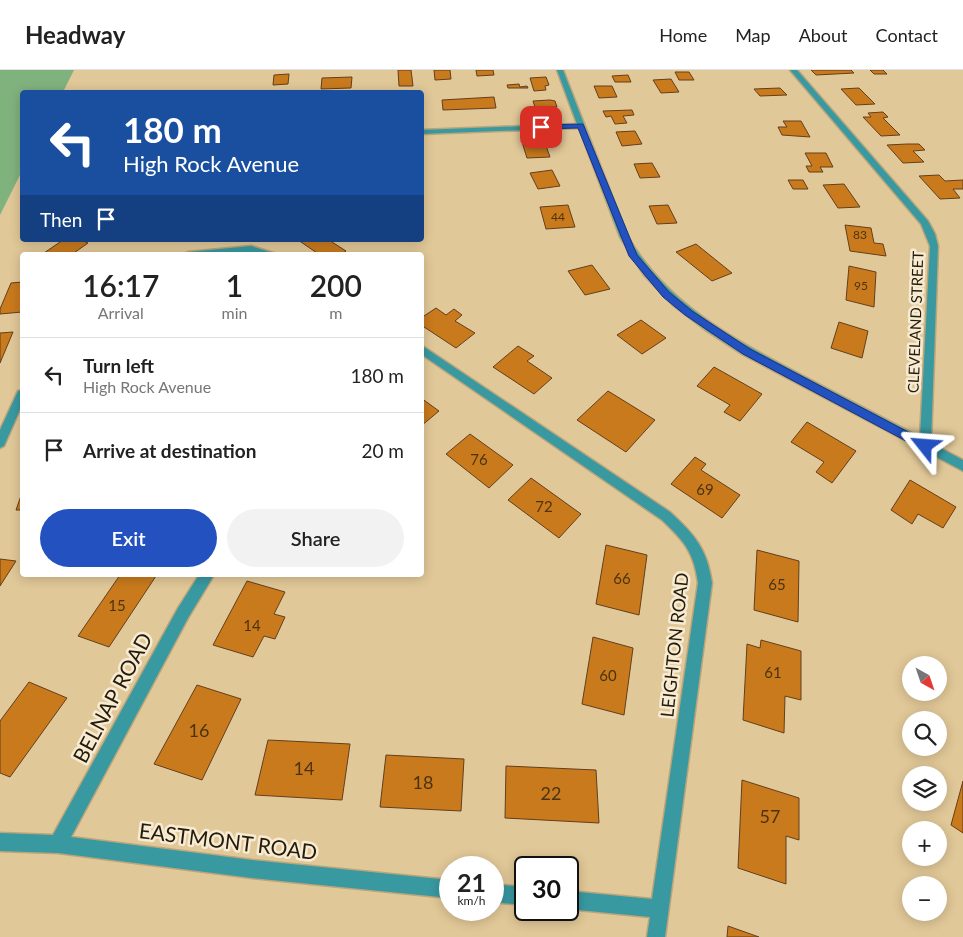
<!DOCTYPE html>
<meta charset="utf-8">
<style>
:root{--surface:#fff;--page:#f2f2f2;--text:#222;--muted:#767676;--line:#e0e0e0;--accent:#2351bf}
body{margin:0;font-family:Lato,sans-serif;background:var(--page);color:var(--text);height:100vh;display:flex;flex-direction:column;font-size:19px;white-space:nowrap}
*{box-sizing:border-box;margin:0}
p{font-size:16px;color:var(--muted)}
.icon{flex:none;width:28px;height:28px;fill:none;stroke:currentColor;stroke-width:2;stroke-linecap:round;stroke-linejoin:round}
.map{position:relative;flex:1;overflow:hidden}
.sheet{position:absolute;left:20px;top:182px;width:404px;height:325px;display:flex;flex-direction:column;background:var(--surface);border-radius:5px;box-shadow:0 2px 12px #0003}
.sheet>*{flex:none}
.top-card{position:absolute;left:20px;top:20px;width:404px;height:152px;border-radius:5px;box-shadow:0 2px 12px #0003;background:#1a4fa0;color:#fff;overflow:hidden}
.needle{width:32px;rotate:140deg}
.buttons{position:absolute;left:902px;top:586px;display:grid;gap:10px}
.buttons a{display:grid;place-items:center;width:45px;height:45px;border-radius:50%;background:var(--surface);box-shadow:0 2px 12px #0003;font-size:25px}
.speed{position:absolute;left:439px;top:786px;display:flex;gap:10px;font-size:25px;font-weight:700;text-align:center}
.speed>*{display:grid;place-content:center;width:65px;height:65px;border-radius:50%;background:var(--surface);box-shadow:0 2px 12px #0003;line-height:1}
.speed small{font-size:12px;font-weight:400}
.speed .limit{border:2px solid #111;border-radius:8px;background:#fff;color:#111}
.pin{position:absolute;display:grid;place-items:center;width:42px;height:42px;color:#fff;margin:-21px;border-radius:10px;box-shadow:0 2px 8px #0006}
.me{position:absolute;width:55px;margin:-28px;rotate:298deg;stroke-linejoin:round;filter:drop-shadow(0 0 4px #0008)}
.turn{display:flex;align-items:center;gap:18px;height:105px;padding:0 20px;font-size:22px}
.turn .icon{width:65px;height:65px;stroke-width:2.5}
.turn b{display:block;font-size:35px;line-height:42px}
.then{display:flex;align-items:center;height:48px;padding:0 20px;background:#0003;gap:10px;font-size:19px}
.eta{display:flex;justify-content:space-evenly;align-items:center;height:85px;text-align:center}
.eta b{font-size:30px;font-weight:600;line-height:35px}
.action{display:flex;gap:10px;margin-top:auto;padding:10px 20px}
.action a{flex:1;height:58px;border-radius:30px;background:var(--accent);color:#fff;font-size:20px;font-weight:600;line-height:58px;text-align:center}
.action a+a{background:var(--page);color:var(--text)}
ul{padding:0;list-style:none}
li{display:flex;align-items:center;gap:15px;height:75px;padding:0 20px;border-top:1px solid var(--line)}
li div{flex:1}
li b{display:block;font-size:19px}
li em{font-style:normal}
header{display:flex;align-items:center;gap:30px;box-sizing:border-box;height:70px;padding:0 25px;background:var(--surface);border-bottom:1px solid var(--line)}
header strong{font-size:24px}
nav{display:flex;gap:28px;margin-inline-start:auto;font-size:18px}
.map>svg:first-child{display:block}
.green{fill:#80b27e}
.building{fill:#c97a1d;stroke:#623f1d}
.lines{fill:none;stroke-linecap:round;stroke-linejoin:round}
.minor-casing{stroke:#bba57b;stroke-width:3}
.minor{fill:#3899a1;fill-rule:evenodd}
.route{fill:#2351bf;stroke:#17357c}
.labels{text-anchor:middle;stroke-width:5;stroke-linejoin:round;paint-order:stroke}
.far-number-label{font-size:12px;fill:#4d330d}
.far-street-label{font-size:15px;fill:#241b08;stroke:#f7ebd3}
.number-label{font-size:15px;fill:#4d330d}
.street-label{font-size:18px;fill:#241b08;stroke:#f7ebd3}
.near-number-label{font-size:18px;fill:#4d330d}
.near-street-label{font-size:21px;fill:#241b08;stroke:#f7ebd3}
</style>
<header>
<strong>Headway</strong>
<nav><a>Home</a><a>Map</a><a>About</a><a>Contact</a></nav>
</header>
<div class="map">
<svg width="963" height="867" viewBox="0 0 963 867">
<rect width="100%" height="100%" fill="#e1c898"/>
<polygon class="green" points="0,0 74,0 63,22 22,22 22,101 0,145"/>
<g class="building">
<polygon points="398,0 411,0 413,16 399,16"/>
<polygon points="434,0 450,0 451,9 435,10"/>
<polygon points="476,0 493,0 494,5 477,6"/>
<polygon points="811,0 851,0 854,3 816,5"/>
<polygon points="870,0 883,0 887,4 874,4"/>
<polygon points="675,2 689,2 694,10 679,10"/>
<polygon points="289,4 288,14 273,15 274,5"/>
<polygon points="628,5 631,12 615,12 612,6"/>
<polygon points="352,7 351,18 321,19 322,8"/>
<polygon points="546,7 549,15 545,16 546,20 534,21 530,8"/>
<polygon points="671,9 679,22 661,23 653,10"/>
<polygon points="519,14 520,17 527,16 528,18 508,18 507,15"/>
<polygon points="594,16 612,16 617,27 599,28"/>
<polygon points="780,18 787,25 760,26 754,19"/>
<polygon points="859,18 875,34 856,35 841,19"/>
<polygon points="494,27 496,38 443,40 442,30"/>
<polygon points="550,30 555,31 557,37 552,37 554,42 537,43 533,31"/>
<polygon points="632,40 634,45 623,46 627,53 615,54 611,46 606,47 603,41"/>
<polygon points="883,42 888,47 883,48 900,65 881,66 863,47 871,47 868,43"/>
<polygon points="783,51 801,51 810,67 782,65 778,57 787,57"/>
<polygon points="635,61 642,74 622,76 616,62"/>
<polygon points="544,70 550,87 527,88 522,72"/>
<polygon points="907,74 919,74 925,80 913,81 924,92 903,93 887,75"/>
<polygon points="805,83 826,83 833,97 820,97 823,102 809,102 806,96 812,96"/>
<polygon points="652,93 660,107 640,108 634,94"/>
<polygon points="552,100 560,116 538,119 530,103"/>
<polygon points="939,105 945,111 963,110 963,119 953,119 960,128 940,129 919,106"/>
<polygon points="788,110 803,110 808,119 793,119"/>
<polygon points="844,114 860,137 838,138 823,115"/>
<polygon points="568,135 575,157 546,159 540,137"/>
<polygon points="668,135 677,153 657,154 649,136"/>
<polygon points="845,155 871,158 874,173 883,174 886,186 850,181"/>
<polygon points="63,170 81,170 88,173 71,185 41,185"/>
<polygon points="298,170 335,170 332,172 346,181 340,185 320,185"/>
<polygon points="696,174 732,203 712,211 676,182"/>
<polygon points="592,195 610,219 585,225 568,201"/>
<polygon points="849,196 876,202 874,237 846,230"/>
<polygon points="22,212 22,242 0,244 0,239 11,213"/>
<polygon points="436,238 446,245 454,239 462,245 455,251 475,263 456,278 421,255 421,248"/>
<polygon points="641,250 666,268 642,284 617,265"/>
<polygon points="839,252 868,261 862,288 831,278"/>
<polygon points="13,262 0,293 0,263"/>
<polygon points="518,276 534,286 527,291 552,308 534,324 493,297"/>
<polygon points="714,297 762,324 740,351 724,342 730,335 697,316"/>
<polygon points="608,321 655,350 626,382 577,350"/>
<polygon points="421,328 439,341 421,356"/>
<polygon points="807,352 856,381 832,413 816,402 824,392 791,372"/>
<polygon points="470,364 513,395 489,418 446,384"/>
<polygon points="695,387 706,394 701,400 740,425 722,448 671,414"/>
<polygon points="531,408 581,444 559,468 508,430"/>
<polygon points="910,410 956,437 943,458 918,444 912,454 891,440"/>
<polygon points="22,423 22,440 16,440"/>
<polygon points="606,475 647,485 639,545 596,534"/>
<polygon points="757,480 799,491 798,552 754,540"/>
<polygon points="0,489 16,491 0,516"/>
<polygon points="120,505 156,506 109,577 78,566"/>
<polygon points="247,511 285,522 274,544 285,547 275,569 264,566 253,587 213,575"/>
<polygon points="593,567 633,578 624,645 582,634"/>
<polygon points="761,570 801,581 801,630 785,626 784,663 743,650 747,574 760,578"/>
<polygon points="29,612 67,628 10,707 0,703 0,651"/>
<polygon points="197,615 241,629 202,710 154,694"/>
<polygon points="268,670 350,674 342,730 255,725"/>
<polygon points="386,685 464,689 461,741 380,737"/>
<polygon points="506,696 596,700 599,753 505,748"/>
<polygon points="742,710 799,728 799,770 786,766 786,814 738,798"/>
<polygon points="963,711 963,763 951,755"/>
<polygon points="728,856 759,867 727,867"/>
</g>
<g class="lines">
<defs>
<g id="minor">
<path d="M 557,0 L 563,0 L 628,167 C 668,236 737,271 805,307 C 843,327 881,347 920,367 L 930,176 L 921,154 L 790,0 L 797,0 L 928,151 L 935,164 L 938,176 L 931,373 L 963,390 L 963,401 L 742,284 L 707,261 L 673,235 L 644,205 L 620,167 L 579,58 L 421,64 L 421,60 L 577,54 Z"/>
<polygon points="251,176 280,185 264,185 251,182 218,185 183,185 188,182"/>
<path d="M 421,275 L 670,442 C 695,465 707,479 712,513 L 665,867 L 647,867 L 650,847 L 568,839 L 568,821 L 652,829 L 698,513 C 694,482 684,471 662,450 L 421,284 Z"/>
<polygon points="22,320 22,335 4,376 0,378 0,360 18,321"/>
<polygon points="199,505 214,505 188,548 71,767 252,790 450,810 450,828 252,808 58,783 0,781 0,763 53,765 178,538"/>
<polygon points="492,814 525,817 525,835 492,832"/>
</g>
</defs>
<use href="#minor" class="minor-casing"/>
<use href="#minor" class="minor"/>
</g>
<polygon class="route" points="583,54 637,185 669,222 692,241 750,279 929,373 929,379 921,379 743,284 685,245 663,227 629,186 578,58 541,59 537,57 541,55"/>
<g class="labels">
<g class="far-number-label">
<text x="558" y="151">44</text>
<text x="860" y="169">83</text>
<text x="861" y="220">95</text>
</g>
<g class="far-street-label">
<text transform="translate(916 252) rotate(-88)" y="5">CLEVELAND STREET</text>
</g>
<g class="number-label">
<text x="479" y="395">76</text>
<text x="705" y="425">69</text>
<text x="544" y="442">72</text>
<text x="622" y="514">66</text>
<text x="777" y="520">65</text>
<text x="117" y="541">15</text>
<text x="252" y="561">14</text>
<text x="773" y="608">61</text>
<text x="608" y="611">60</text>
</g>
<g class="street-label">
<text transform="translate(675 575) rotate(-84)" y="6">LEIGHTON ROAD</text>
</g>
<g class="near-number-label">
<text x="199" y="667">16</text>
<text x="304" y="705">14</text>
<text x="423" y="719">18</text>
<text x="551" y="730">22</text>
<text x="770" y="753">57</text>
</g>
<g class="near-street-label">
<text transform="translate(113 628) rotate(-62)" y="7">BELNAP ROAD</text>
<text transform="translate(228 772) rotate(7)" y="7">EASTMONT ROAD</text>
</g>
</g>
</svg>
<div class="buttons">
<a><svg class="needle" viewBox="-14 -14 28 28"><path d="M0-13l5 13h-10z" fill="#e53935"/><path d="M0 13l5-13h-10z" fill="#767676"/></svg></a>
<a><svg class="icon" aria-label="search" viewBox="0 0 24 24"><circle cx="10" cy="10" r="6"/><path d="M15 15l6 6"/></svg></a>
<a><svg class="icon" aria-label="layers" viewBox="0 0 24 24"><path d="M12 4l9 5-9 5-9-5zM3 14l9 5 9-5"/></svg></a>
<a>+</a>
<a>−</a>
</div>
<div class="speed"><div>21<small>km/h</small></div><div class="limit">30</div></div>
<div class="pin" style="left:541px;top:57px;background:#d93025"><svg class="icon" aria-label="arrive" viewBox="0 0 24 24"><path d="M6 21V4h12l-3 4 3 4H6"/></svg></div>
<svg class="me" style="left:925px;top:376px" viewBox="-20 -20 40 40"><path d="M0-17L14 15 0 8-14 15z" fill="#2351bf" stroke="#fff" stroke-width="4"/></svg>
<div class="top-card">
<div class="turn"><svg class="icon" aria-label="left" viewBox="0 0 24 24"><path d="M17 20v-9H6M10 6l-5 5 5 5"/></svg><div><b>180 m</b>High Rock Avenue</div></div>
<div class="then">Then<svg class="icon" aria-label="arrive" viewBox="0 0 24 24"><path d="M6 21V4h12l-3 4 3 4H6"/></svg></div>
</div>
<section class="sheet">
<div class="eta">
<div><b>16:17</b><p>Arrival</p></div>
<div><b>1</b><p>min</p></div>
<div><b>200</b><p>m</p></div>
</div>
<ul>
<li><svg class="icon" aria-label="left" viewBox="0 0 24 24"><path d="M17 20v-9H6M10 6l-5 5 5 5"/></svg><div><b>Turn left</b><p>High Rock Avenue</p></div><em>180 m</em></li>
<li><svg class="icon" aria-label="arrive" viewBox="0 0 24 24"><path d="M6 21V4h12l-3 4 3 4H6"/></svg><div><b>Arrive at destination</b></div><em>20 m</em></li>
</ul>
<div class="action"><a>Exit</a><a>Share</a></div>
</section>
</div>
